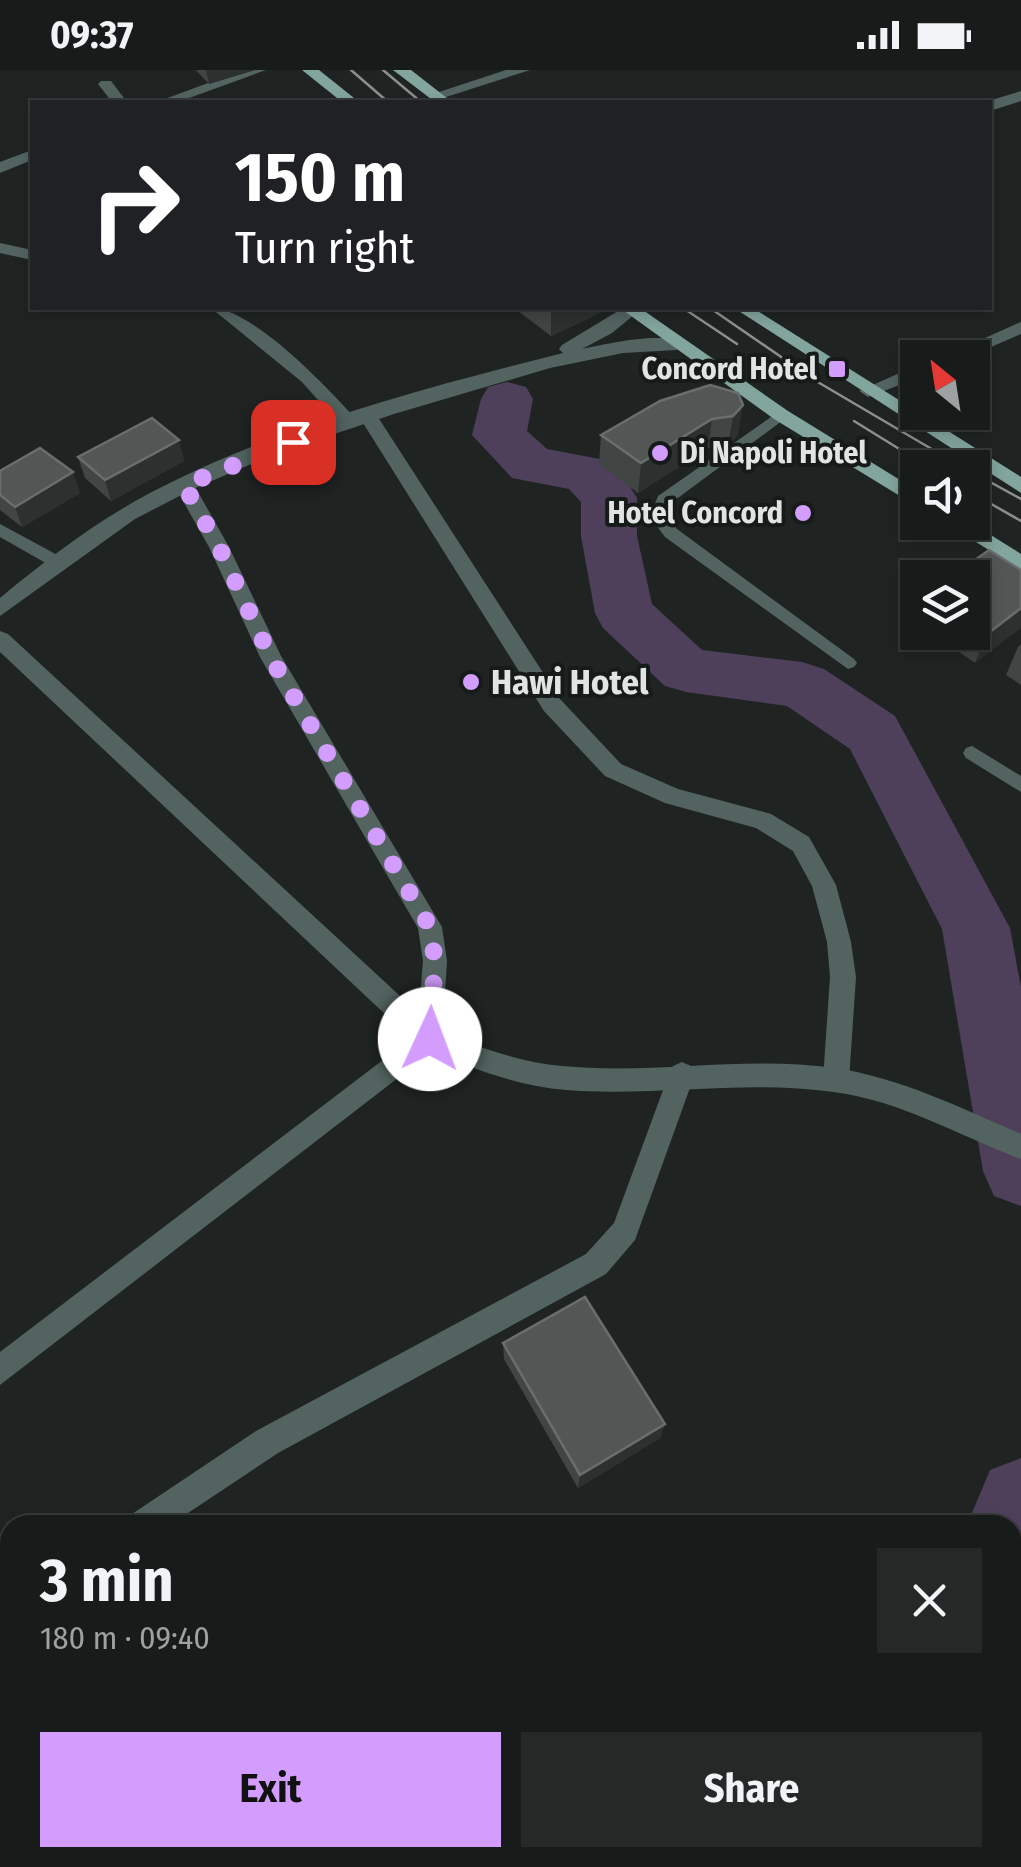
<!DOCTYPE html>
<meta charset="utf-8">
<style>
:root{--surface:#171b1a;--page:#242827;--text:#f1f3f6;--muted:#9ea1a2;--line:#363939;--accent:#d29dfd}
body{margin:0;font-family:"Fira Sans Condensed",sans-serif;background:var(--page);color:var(--text);height:100vh;display:flex;flex-direction:column;font-size:38px;white-space:nowrap}
*{box-sizing:border-box;margin:0}
p{font-size:32px;color:var(--muted)}
.icon{flex:none;width:55px;height:55px;fill:none;stroke:currentColor;stroke-width:2;stroke-linecap:round;stroke-linejoin:round}
.map{position:relative;flex:1;overflow:hidden}
.panel{position:absolute;left:0px;top:1445px;width:1022px;height:352px;display:flex;flex-direction:column;background:var(--surface);border-radius:30px 30px 0 0;box-shadow:0 5px 15px #0003,0 0 0 2px var(--line)}
.panel>*{flex:none}
.hud{position:absolute;left:30px;top:30px;width:962px;height:210px;border-radius:0px;box-shadow:0 5px 15px #0003,0 0 0 2px var(--line);background:#202124;color:#fff;overflow:hidden}
.needle{width:65px;rotate:330deg}
.fabs{position:absolute;left:900px;top:270px;display:grid;gap:20px}
.fabs a{display:grid;place-items:center;width:90px;height:90px;border-radius:0px;background:var(--surface);box-shadow:0 5px 15px #0003,0 0 0 2px var(--line);font-size:50px}
.pin{position:absolute;display:grid;place-items:center;width:85px;height:85px;color:#fff;margin:-42px;border-radius:20px;box-shadow:0 5px 15px #0006}
.me{position:absolute;width:110px;margin:-55px;rotate:2deg;stroke-linejoin:round;filter:drop-shadow(0 0 8px #0008)}
.turn{display:flex;align-items:center;gap:35px;height:210px;padding:0 40px;font-size:45px}
.turn .icon{width:130px;height:130px;stroke-width:2.5}
.turn b{display:block;font-size:70px;line-height:85px}
.round{display:grid;place-items:center;flex:none;width:105px;height:105px;border-radius:0px;background:var(--page)}
.summary{display:flex;align-items:center;justify-content:space-between;height:170px;padding:0 40px}
h1{font-size:60px;font-weight:700;line-height:75px}
.action{display:flex;gap:20px;margin-top:auto;padding:20px 40px}
.action a{flex:1;height:115px;border-radius:0px;background:var(--accent);color:#111;font-size:40px;font-weight:700;line-height:115px;text-align:center}
.action a+a{background:var(--page);color:var(--text)}
.status{display:flex;justify-content:space-between;align-items:center;height:70px;padding:0 50px;background:var(--surface);direction:ltr}
.status svg{height:28px;fill:currentColor}
.map>svg:first-child{display:block}
.lines{fill:none;stroke-linecap:round;stroke-linejoin:round}
.river{fill:#4e405b;fill-rule:evenodd}
.service{fill:#536460;fill-rule:evenodd}
.minor{fill:#536460;fill-rule:evenodd}
.tertiary{fill:#536460;fill-rule:evenodd}
.primary{fill:#82a59d;fill-rule:evenodd}
.tram{stroke:#8b8f8e;stroke-width:2.5}
.wall{fill:#414645}
.shaded-wall{fill:#2c3130}
.building{fill:#525756;stroke:#696d6c;stroke-width:2.5}
.route{stroke:#d29dfd;stroke-width:18;stroke-dasharray:0 32.4}
.poi-dot{fill:#d29dfd;stroke:#161b1a;stroke-width:4}
.labels{text-anchor:middle;stroke-width:8;stroke-linejoin:round;paint-order:stroke}
.far-poi-label{font-size:30px;font-weight:bold;fill:#e1e4e3;stroke:#161b1a;text-anchor:end}
.poi-label{font-size:35px;font-weight:bold;fill:#e1e4e3;stroke:#161b1a;text-anchor:start}
</style>
<div class="status"><b>09:37</b><svg viewBox="0 0 49 12"><path d="M0 12V9h3v3zM5 12V6h3v6zM10 12V3h3v9zM15 12V0h3v12zM26 1h20v11H26zM47 4h2v5h-2z"/></svg></div>
<div class="map">
<svg width="1021" height="1797" viewBox="0 0 1021 1797">
<rect width="100%" height="100%" fill="#1f2423"/>
<g class="lines">
<g class="river">
<polygon points="507,312 526,317 533,329 527,361 547,379 605,390 629,415 637,428 637,466 652,534 702,580 802,592 824,599 895,646 1010,858 1021,917 1021,1136 994,1126 983,1101 942,859 850,679 787,636 686,622 665,616 603,558 595,543 581,466 581,432 569,419 512,408 472,365 481,329 488,317"/>
<polygon points="1021,1388 1021,1494 1012,1498 1012,1455 967,1455 990,1400"/>
<polygon points="534,1788 640,1788 636,1797 530,1797"/>
</g>
<g class="service">
<polygon points="781,340 786,342 786,348 671,433 666,446 677,459 854,589 857,593 854,597 848,599 665,467 650,447 658,426"/>
<polygon points="0,454 63,488 63,496 51,496 0,467"/>
<polygon points="972,676 1021,706 1021,722 966,688 963,683 966,678"/>
</g>
<g class="minor">
<polygon points="243,0 266,0 178,32 157,32"/>
<polygon points="506,0 530,0 440,29 427,26"/>
<polygon points="101,11 111,11 127,32 112,32 98,14"/>
<polygon points="1021,21 1021,31 990,41 990,32 985,32"/>
<polygon points="32,80 32,90 0,103 0,92"/>
<polygon points="0,173 32,180 32,190 0,183"/>
<path d="M 211,238 C 252,238 326,316 355,348 L 355,356 L 341,356 L 302,312 Z"/>
<polygon points="367,339 374,341 560,629 621,694 678,719 771,744 809,767 836,815 851,872 856,907 849,1010 845,1018 836,1022 827,1018 823,1010 830,907 827,872 812,816 793,781 756,758 665,733 605,706 544,641 358,345"/>
<polygon points="184,408 194,415 229,477 281,586 442,857 447,891 442,969 438,977 0,1315 0,1282 417,964 423,891 418,858 260,587 209,477 174,415"/>
<polygon points="682,992 691,996 695,1004 635,1170 606,1204 278,1383 170,1455 127,1455 132,1444 256,1361 586,1184 614,1153 669,1004 673,996"/>
<polygon points="10,1535 10,1571 0,1575 0,1539"/>
</g>
<g class="tertiary">
<path d="M 623,238 L 640,240 L 612,263 L 582,279 C 605,274 667,260 685,274 L 676,280 L 623,283 L 550,298 L 394,344 L 272,385 L 193,419 L 135,449 L 0,546 L 0,528 C 43,492 88,458 137,430 C 267,359 420,319 563,283 L 559,279 L 562,275 Z"/>
<polygon points="1021,252 1021,264 966,288 940,288"/>
<polygon points="918,295 918,308 868,327 859,321"/>
<path d="M 0,561 L 8,564 L 438,961 C 478,977 519,992 562,996 C 653,1005 744,985 835,998 C 901,1008 961,1038 1021,1064 L 1021,1089 C 959,1066 902,1031 834,1022 C 745,1009 656,1027 566,1020 C 515,1016 467,996 420,977 L 0,582 Z"/>
</g>
<g class="primary">
<polygon points="302,0 319,0 359,32 342,32"/>
<polygon points="393,0 411,0 452,32 435,32"/>
<polygon points="620,238 640,238 788,341 918,421 918,437 774,349"/>
<polygon points="734,238 753,238 1021,407 1021,423"/>
<polygon points="944,452 970,452 1021,484 1021,500"/>
</g>
<g class="tram">
<polyline points="351,0 388,32"/>
<polyline points="383,0 421,32"/>
<polyline points="683,238 737,274"/>
<polyline points="710,238 816,311 964,398"/>
<polyline points="854,351 930,398"/>
<polyline points="972,402 1021,429"/>
<polyline points="972,423 1021,451"/>
</g>
</g>
<g class="wall">
<polygon points="196,0 255,0 209,14"/>
<polygon points="514,238 600,238 600,243 551,266"/>
<polygon points="738,323 738,365 728,376 708,378 638,423 599,394 601,365"/>
<polygon points="78,387 184,391 111,431 85,408"/>
<polygon points="0,401 80,423 22,457 0,440"/>
<polygon points="1021,500 975,593 931,562 972,562 972,508"/>
<polygon points="1021,574 1021,615 1006,605 1018,577"/>
<polygon points="503,1273 665,1354 660,1368 578,1418 504,1289"/>
</g>
<g class="shaded-wall">
<polygon points="206,0 255,0 209,14"/>
<polygon points="551,238 600,238 600,243 551,266"/>
<polygon points="743,335 738,365 728,376 733,346"/>
<polygon points="712,349 708,378 638,423 641,393"/>
<polygon points="179,370 184,391 111,431 105,410"/>
<polygon points="73,402 80,423 22,457 15,437"/>
<polygon points="1021,538 1021,558 975,593 986,565"/>
<polygon points="665,1354 660,1368 578,1418 580,1405"/>
</g>
<g class="building">
<polygon points="710,315 738,323 743,335 733,346 712,349 641,393 601,365 660,331"/>
<polygon points="152,348 179,370 105,410 78,387"/>
<polygon points="40,378 73,402 15,437 0,425 0,401"/>
<polygon points="989,480 1021,500 1021,538 986,565 972,556 972,508 950,508"/>
<polygon points="585,1227 665,1354 580,1405 503,1273"/>
</g>
<g class="lines">
<polyline class="route" points="293,372 184,415 219,477 271,588 430,857 435,891 430,969"/>
</g>
<g class="poi-dot">
<rect x="827" y="289" width="20" height="20" rx="5"/>
<circle cx="660" cy="383" r="10"/>
<circle cx="803" cy="443" r="10"/>
<circle cx="471" cy="612" r="10"/>
</g>
<g class="labels">
<g class="far-poi-label">
<text x="817" y="309">Concord Hotel</text>
<text x="680" y="393" text-anchor="start">Di Napoli Hotel</text>
<text x="783" y="453">Hotel Concord</text>
</g>
<g class="poi-label">
<text x="491" y="624">Hawi Hotel</text>
</g>
</g>
</svg>
<div class="fabs">
<a><svg class="needle" viewBox="-14 -14 28 28"><path d="M0-13l5 13h-10z" fill="#e53935"/><path d="M0 13l5-13h-10z" fill="#9ea1a2"/></svg></a>
<a><svg class="icon" aria-label="sound" viewBox="0 0 24 24"><path d="M4 9h4l5-4v14l-5-4H4zM17 9q2 3 0 6"/></svg></a>
<a><svg class="icon" aria-label="layers" viewBox="0 0 24 24"><path d="M12 4l9 5-9 5-9-5zM3 14l9 5 9-5"/></svg></a>
</div>
<div class="pin" style="left:293px;top:372px;background:#d93025"><svg class="icon" aria-label="arrive" viewBox="0 0 24 24"><path d="M6 21V4h12l-3 4 3 4H6"/></svg></div>
<svg class="me" style="left:430px;top:969px" viewBox="-20 -20 40 40"><circle r="19" fill="#fff"/><path d="M0-13L10 11 0 6-10 11z" fill="#d29dfd"/></svg>
<div class="hud">
<div class="turn"><svg class="icon" aria-label="right" viewBox="0 0 24 24"><path d="M7 20v-9h11M14 6l5 5-5 5"/></svg><div><b>150 m</b>Turn right</div></div>
</div>
<section class="panel">
<div class="summary"><div><h1>3 min</h1><p>180 m · 09:40</p></div><a class="round"><svg class="icon" aria-label="close" viewBox="0 0 24 24"><path d="M6 6l12 12M18 6L6 18"/></svg></a></div>
<div class="action"><a>Exit</a><a>Share</a></div>
</section>
</div>
